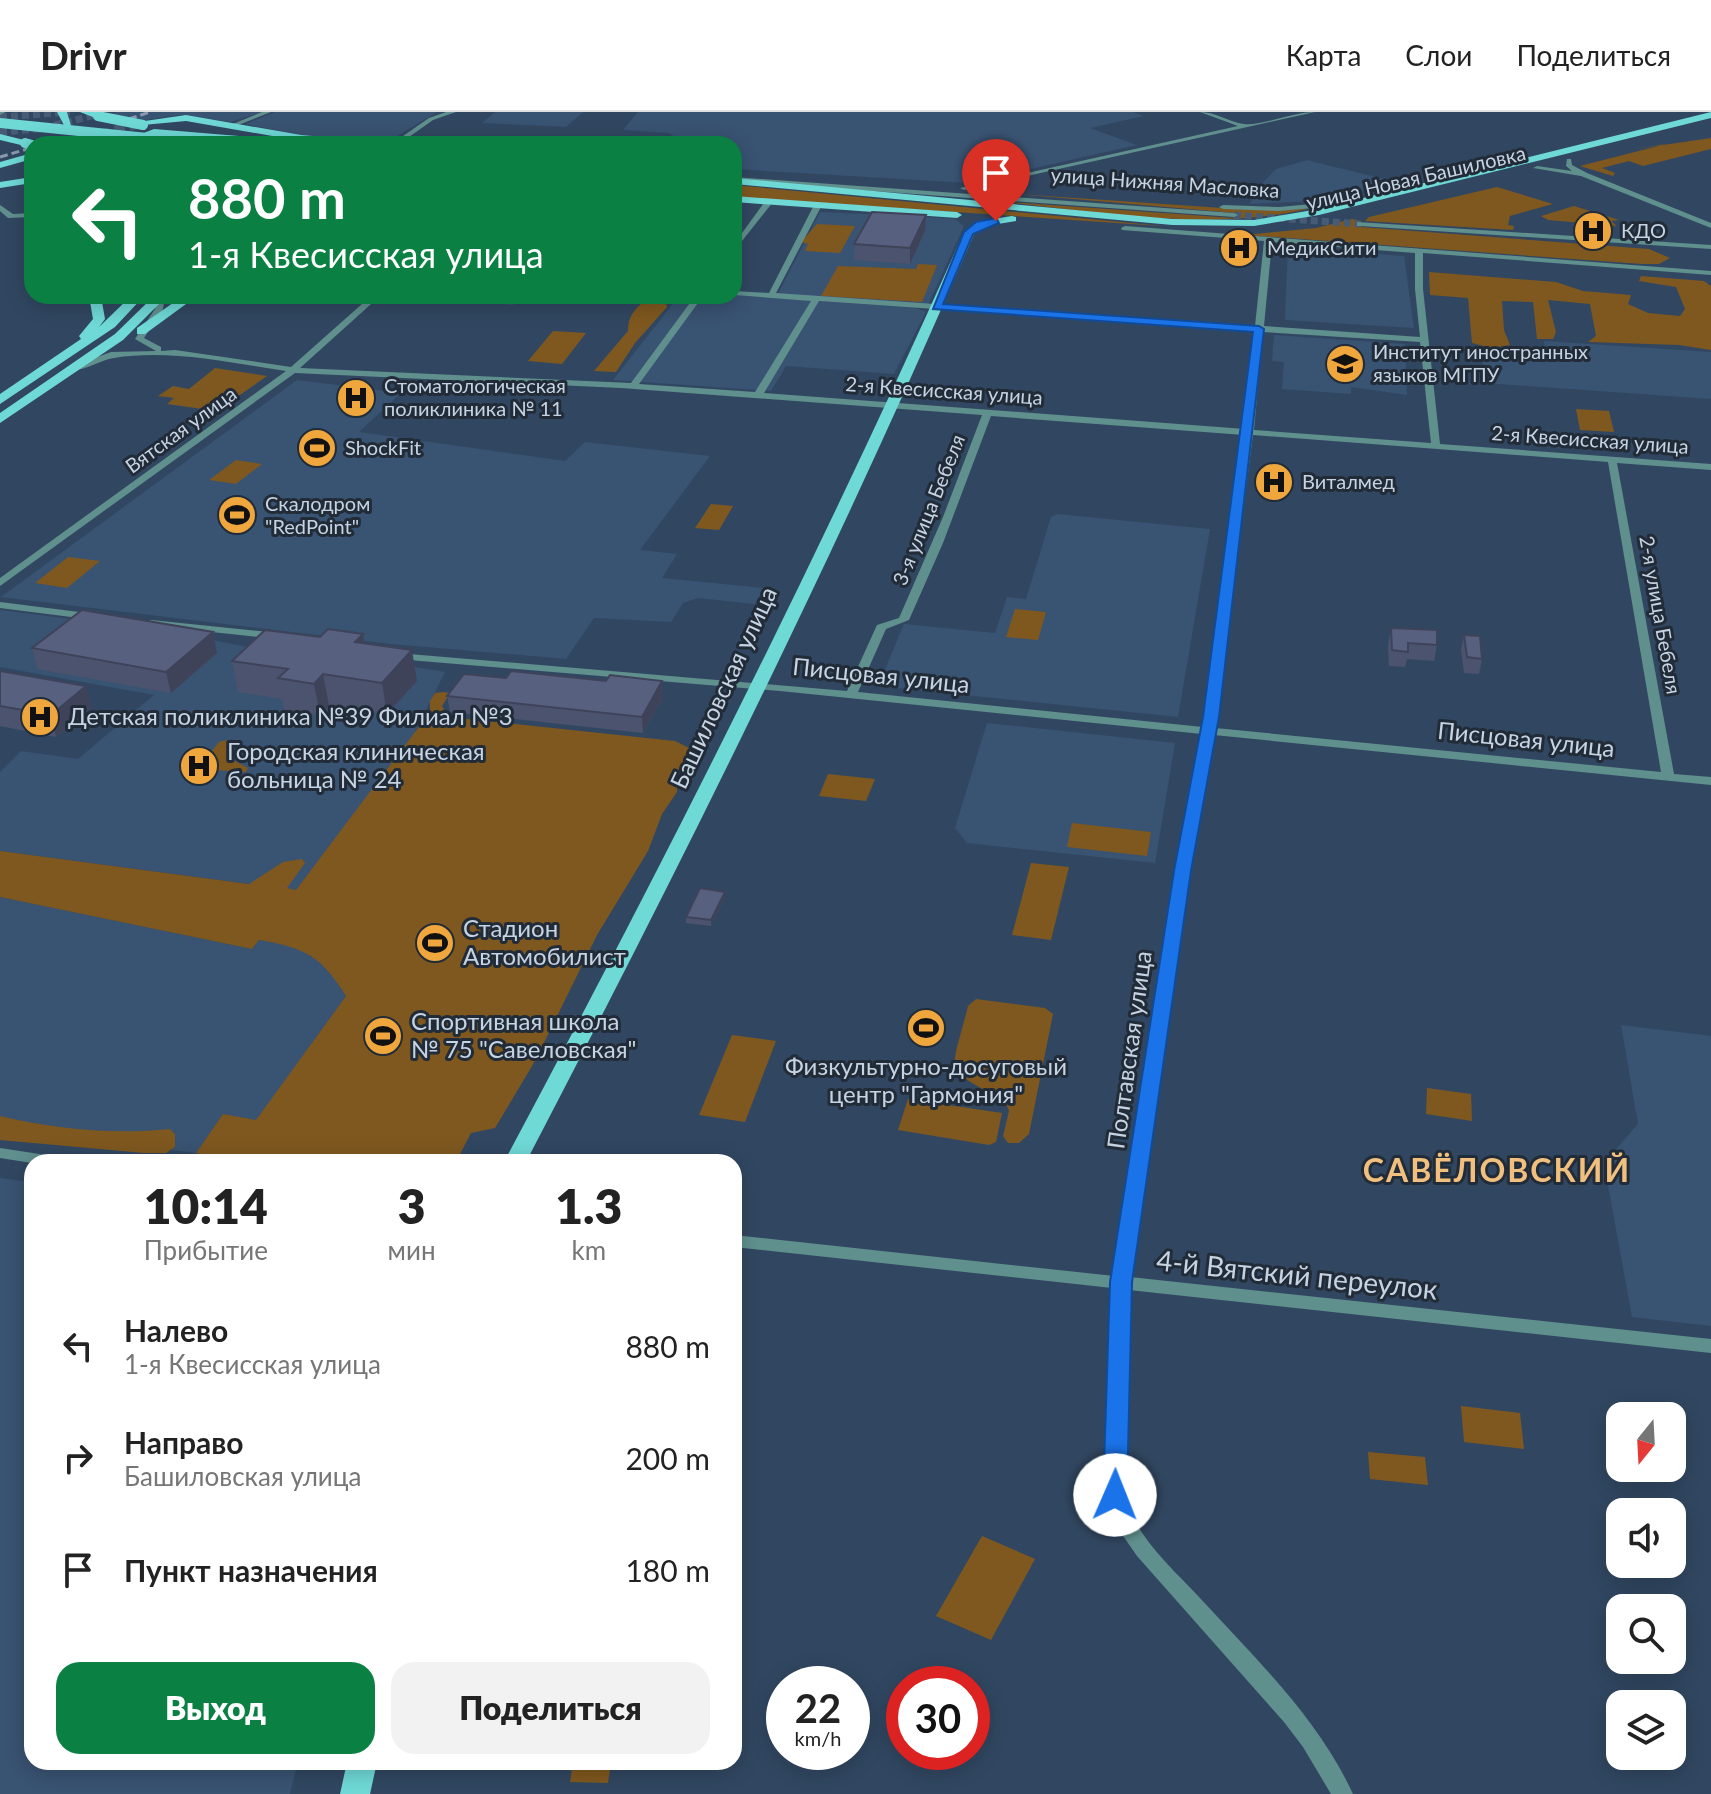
<!DOCTYPE html>
<html lang="ru">
<meta charset="utf-8">
<style>
:root{--surface:#fff;--page:#f2f2f2;--text:#222;--muted:#767676;--line:#e0e0e0;--accent:#0b8043}
body{margin:0;font-family:Lato,sans-serif;background:var(--page);color:var(--text);height:100vh;display:flex;flex-direction:column;font-size:30px;white-space:nowrap}
*{box-sizing:border-box;margin:0}
p{font-size:26px;color:var(--muted)}
.icon{flex:none;width:44px;height:44px;fill:none;stroke:currentColor;stroke-width:2;stroke-linecap:round;stroke-linejoin:round}
.map{position:relative;flex:1;overflow:hidden}
.drawer{position:absolute;left:24px;top:1042px;width:718px;height:616px;display:flex;flex-direction:column;background:var(--surface);border-radius:24px;box-shadow:0 4px 20px #0003}
.drawer>*{flex:none}
.guide{position:absolute;left:24px;top:24px;width:718px;height:168px;border-radius:24px;box-shadow:0 4px 20px #0003;background:#0b8043;color:#fff;overflow:hidden}
.needle{width:52px;rotate:198deg}
.fabs{position:absolute;left:1606px;top:1290px;display:grid;gap:16px}
.fabs a{display:grid;place-items:center;width:80px;height:80px;border-radius:16px;background:var(--surface);box-shadow:0 4px 20px #0003;font-size:40px}
.speed{position:absolute;left:766px;top:1554px;display:flex;gap:16px;font-size:40px;font-weight:700;text-align:center}
.speed>*{display:grid;place-content:center;width:104px;height:104px;border-radius:50%;background:var(--surface);box-shadow:0 4px 20px #0003;line-height:1}
.speed small{font-size:20px;font-weight:400}
.speed .limit{border:12px solid #d22;background:#fff;color:#111}
.pin{position:absolute;display:grid;place-items:center;width:68px;height:68px;color:#fff;margin:-82px -34px;border-radius:50% 50% 50% 0;rotate:-45deg;box-shadow:0 0 8px #0007}
.pin .icon{rotate:45deg}
.me{position:absolute;width:88px;margin:-44px;rotate:1deg;stroke-linejoin:round;filter:drop-shadow(0 0 6px #0008)}
.turn{display:flex;align-items:center;gap:28px;height:168px;padding:0 32px;font-size:36px}
.turn .icon{width:104px;height:104px;stroke-width:2.5}
.turn b{display:block;font-size:56px;line-height:68px}
.eta{display:flex;justify-content:space-evenly;align-items:center;height:136px;text-align:center}
.eta b{font-size:48px;font-weight:800;line-height:56px}
.primary-button{display:flex;gap:16px;margin-top:auto;padding:16px 32px}
.primary-button a{flex:1;height:92px;border-radius:24px;background:var(--accent);color:#fff;font-size:32px;font-weight:800;line-height:92px;text-align:center}
.primary-button a+a{background:var(--page);color:var(--text)}
ul{padding:0;list-style:none}
li{display:flex;align-items:center;gap:24px;height:112px;padding:0 32px}
li div{flex:1}
li b{display:block;font-size:30px}
li em{font-style:normal}
header{display:flex;align-items:center;gap:48px;box-sizing:border-box;height:112px;padding:0 40px;background:var(--surface);border-bottom:2px solid var(--line)}
header strong{font-size:38px}
nav{display:flex;gap:44px;margin-inline-start:auto;font-size:28px}
.map>svg:first-child{display:block}
.built{fill:#395372}
.green{fill:#7f581f}
.lines{fill:none;stroke-linecap:round;stroke-linejoin:round}
.minor-tunnel{stroke:#475c74;stroke-width:7;stroke-dasharray:7 4;stroke-linecap:butt}
.major-tunnel{stroke:#475c74;stroke-width:10;stroke-dasharray:10 5;stroke-linecap:butt}
.minor{fill:#60908e;fill-rule:evenodd}
.major{fill:#6fd9d6;fill-rule:evenodd}
.rail{stroke:#8899ad;stroke-width:3;stroke-dasharray:8 4;stroke-linecap:butt}
.major-bridge{stroke:#6fd9d6;stroke-width:10}
.wall{fill:#4c536e}
.shaded-wall{fill:#3e435a}
.building{fill:#586080;stroke:#3e435a;stroke-width:2}
.route{fill:#1a73e8;stroke:#114b97;stroke-width:2}
.labels{text-anchor:middle;stroke-width:6;stroke-linejoin:round;paint-order:stroke}
.far-street-label{font-size:20px;fill:#c6d3e3;stroke:#222c38}
.far-poi-label{font-size:20px;fill:#c6d3e3;stroke:#222c38;text-anchor:start}
.street-label{font-size:24px;fill:#c6d3e3;stroke:#222c38}
.poi-label{font-size:24px;fill:#c6d3e3;stroke:#222c38;text-anchor:start}
.near-street-label{font-size:28px;fill:#c6d3e3;stroke:#222c38}
.district-label{font-size:32px;font-weight:bold;letter-spacing:2px;fill:#f1bf7e;stroke:#222c38}
</style>
<header>
<strong>Drivr</strong>
<nav><a>Карта</a><a>Слои</a><a>Поделиться</a></nav>
</header>
<div class="map">
<svg width="1711" height="1682" viewBox="0 0 1711 1682">
<rect width="100%" height="100%" fill="#314761"/>
<g class="built">
<polygon points="117,0 262,0 230,10 181,3 138,9 110,3"/>
<polygon points="275,0 437,0 389,29 307,25 246,12"/>
<polygon points="495,0 583,0 566,15 482,11"/>
<polygon points="638,0 1133,0 1144,4 1090,16 1137,33 969,71 734,57 734,32 708,32 711,27 675,25 669,21 623,18"/>
<polygon points="1308,48 1314,50 1397,70 1318,89 1249,92 1255,85 1250,84 1276,57"/>
<polygon points="820,100 930,105 955,107 964,114 928,193 778,182"/>
<polygon points="1288,135 1404,144 1414,216 1285,208"/>
<polygon points="734,183 917,196 926,200 894,262 786,254 771,279 613,268 679,184"/>
<polygon points="533,184 520,185 513,193 398,185"/>
<polygon points="1274,223 1405,232 1407,283 1351,275 1351,282 1282,277 1284,250 1272,249"/>
<polygon points="1544,229 1711,240 1711,287 1485,271 1481,235 1545,240"/>
<polygon points="297,268 401,281 359,320 565,349 585,330 710,344 640,438 677,442 662,466 764,476 755,492 698,486 683,491 671,510 594,506 566,547 391,532 1,485"/>
<polygon points="1057,402 1210,417 1178,605 878,574 904,512 995,521 1007,485 1026,487 1051,405"/>
<polygon points="0,498 165,519 259,537 271,531 445,560 412,626 296,778 0,739 0,660 21,639 78,647 154,583 0,555"/>
<polygon points="987,611 1175,631 1155,751 967,731 955,716"/>
<polygon points="0,785 252,837 259,828 296,834 326,853 346,884 256,1009 223,1002 196,1041 0,1017"/>
<polygon points="1621,913 1711,924 1711,1214 1632,1205 1604,1051 1638,1012"/>
<polygon points="0,1066 32,1070 32,1650 298,1650 290,1682 0,1682"/>
</g>
<g class="green">
<polygon points="1711,26 1711,37 1643,54 1629,49 1602,56 1615,61 1613,64 1580,54 1666,32 1629,38"/>
<polygon points="734,73 1163,114 1218,116 1161,114 734,85"/>
<polygon points="1497,75 1553,92 1510,104 1508,113 1514,114 1513,118 1365,109 1369,105"/>
<path d="M 1015,82 L 1252,98 L 1308,97 C 1205,120 1098,100 995,89 L 1233,106 L 1235,101 Z"/>
<polygon points="1574,94 1619,108 1611,109 1617,114 1548,108 1541,104"/>
<polygon points="1352,107 1361,109 1361,115 1649,137 1670,146 1659,152 1642,152 1245,123 1316,116"/>
<polygon points="817,112 855,114 840,141 805,139 808,132 801,130"/>
<polygon points="918,152 937,153 922,190 821,184 838,154 916,157"/>
<polygon points="1429,160 1556,170 1583,179 1631,183 1628,192 1648,201 1680,204 1685,197 1676,175 1639,169 1641,164 1704,169 1711,174 1711,238 1679,233 1588,230 1596,224 1590,192 1548,188 1556,220 1553,227 1537,227 1533,190 1502,189 1504,218 1510,233 1491,236 1472,231 1468,186 1430,183"/>
<path d="M 649,185 L 664,186 L 667,195 L 635,231 L 616,260 L 594,259 L 628,219 C 628,202 637,195 649,185 Z"/>
<polygon points="553,219 586,221 562,252 528,249"/>
<polygon points="215,256 267,264 217,299 167,292 174,286 158,284 173,274 189,277"/>
<polygon points="1576,297 1609,299 1614,320 1580,318"/>
<polygon points="236,348 262,352 236,372 209,368"/>
<polygon points="711,392 733,394 719,418 695,416"/>
<polygon points="68,445 100,449 67,476 35,471"/>
<polygon points="1015,497 1046,500 1038,528 1006,525"/>
<path d="M 443,580 L 450,581 L 442,594 L 448,605 L 675,629 L 691,637 L 677,666 L 677,680 L 662,702 L 648,739 L 597,823 L 535,949 L 495,1016 L 471,1021 L 459,1044 L 448,1050 L 237,1050 L 196,1041 L 223,1002 L 256,1008 L 346,884 C 321,844 306,836 259,828 L 252,837 L 0,785 L 0,739 L 249,772 L 283,750 L 302,747 L 305,751 L 287,776 L 296,778 L 424,608 L 430,609 L 430,589 L 435,581 Z"/>
<polygon points="226,628 235,649 248,656 246,660 213,658 202,652 219,630"/>
<polygon points="828,662 875,667 866,689 819,684"/>
<polygon points="1072,711 1151,720 1147,744 1067,735"/>
<polygon points="1031,751 1069,755 1051,828 1012,823"/>
<path d="M 976,887 L 1045,896 L 1053,902 L 1029,1022 L 1019,1031 L 1008,1031 L 1003,1024 L 1009,999 L 1005,989 C 940,954 951,964 968,894 Z"/>
<polygon points="732,923 776,929 745,1010 699,1003"/>
<polygon points="1427,976 1471,982 1472,1009 1426,1002"/>
<polygon points="908,987 1002,1001 996,1030 989,1033 898,1018"/>
<path d="M 0,1004 C 56,1017 112,1023 170,1017 L 175,1022 L 175,1035 L 166,1041 L 144,1041 L 0,1028 Z"/>
<polygon points="1461,1294 1520,1301 1524,1337 1464,1330"/>
<polygon points="1368,1340 1425,1345 1428,1373 1370,1367"/>
<polygon points="982,1424 1035,1447 991,1528 936,1504"/>
<polygon points="573,1650 611,1650 608,1671 570,1670"/>
</g>
<g class="lines">
<g class="minor-tunnel">
<polyline points="0,5 70,0"/>
<polyline points="0,20 39,17 107,0"/>
<polyline points="1234,103 1360,112"/>
</g>
<polyline class="major-tunnel" points="72,32 143,10"/>
<g class="minor">
<polygon points="0,0 6,0 0,3"/>
<polygon points="262,0 271,0 233,15 228,14"/>
<polygon points="446,0 456,0 433,8 399,32 393,31 429,6"/>
<path d="M 1200,0 C 1216,0 1228,10 1244,12 C 1261,14 1294,0 1315,0 L 964,78 L 960,76 L 1238,14 Z"/>
<polygon points="1567,47 1571,47 1572,53 1587,61 1711,111 1711,116 1581,64 1533,56 1537,54 1572,59 1566,54"/>
<polygon points="734,65 1234,101 1238,103 1234,105 734,69"/>
<polygon points="766,88 773,90 734,139 734,132"/>
<polygon points="1357,88 1361,90 1360,92 1279,99 1223,97 1219,95 1223,93 1279,95"/>
<path d="M 818,91 L 822,93 L 776,181 L 1255,214 L 1264,129 L 1122,118 L 1121,116 L 1125,114 L 1711,159 L 1711,163 L 1423,141 L 1423,177 L 1440,332 L 1711,352 L 1711,358 L 1617,351 L 1674,662 L 1711,665 L 1711,673 L 1214,623 L 1189,759 L 1130,1165 L 1711,1227 L 1711,1241 L 1129,1178 L 1124,1383 C 1136,1425 1170,1454 1199,1485 C 1255,1546 1318,1606 1353,1682 L 1331,1682 L 1303,1635 L 1284,1610 L 1137,1444 L 1119,1418 L 1106,1383 L 1112,1176 L 734,1135 L 734,1123 L 1114,1164 L 1175,759 L 1202,622 L 780,579 L 397,547 L 391,544 L 397,541 L 847,579 L 877,513 L 899,506 L 943,405 L 982,303 L 621,276 L 295,261 L 0,474 L 0,466 L 286,259 C 230,251 170,237 114,246 C 100,248 87,258 73,258 L 73,254 L 111,240 L 156,239 L 135,227 L 155,197 L 157,184 L 165,184 L 163,197 L 144,226 L 161,235 L 161,239 L 175,238 L 291,255 L 371,184 L 380,184 L 300,256 L 631,271 L 695,184 L 703,184 L 639,272 L 755,280 L 811,189 L 734,183 L 734,179 L 769,181 L 814,93 ZM 1272,130 L 1415,141 L 1415,177 L 1420,225 L 1264,214 ZM 819,189 L 1255,219 L 1245,317 L 764,281 ZM 1263,220 L 1420,230 L 1431,331 L 1254,318 ZM 991,304 L 1244,323 L 1203,615 L 858,580 L 886,517 L 909,508 L 943,431 ZM 1253,323 L 1608,350 L 1661,660 L 1215,616 Z"/>
<polygon points="0,93 13,102 32,101 32,105 8,106 0,99"/>
<polygon points="1357,110 1711,133 1711,137 1360,114 1357,114"/>
<polygon points="0,490 95,502 101,505 95,508 0,496"/>
<polygon points="151,508 278,521 284,524 278,527 147,513 145,511"/>
<polygon points="0,1036 59,1045 65,1046 67,1050 32,1051 0,1046"/>
</g>
<g class="major">
<polygon points="57,0 67,0 72,17 66,17"/>
<polygon points="80,0 95,0 103,4 98,7"/>
<polygon points="1711,0 1711,6 1319,103 1254,114 1172,113 734,72 734,66 1172,107 1254,108 1319,97"/>
<polygon points="186,3 301,23 403,32 301,29 186,9 143,13 138,10"/>
<polygon points="154,17 239,24 244,27 239,30 155,23 130,32 121,30"/>
<polygon points="0,22 28,29 30,31 25,34 0,28"/>
<polygon points="98,25 101,26 105,32 95,32 93,28"/>
<polygon points="32,41 32,47 0,56 0,50"/>
<polygon points="32,65 32,71 0,76 0,70"/>
<polygon points="734,84 957,100 962,103 957,106 734,90"/>
<path d="M 1012,104 L 1016,105 L 1016,109 L 986,114 L 974,122 C 838,438 685,745 526,1050 L 504,1050 C 667,745 823,437 964,120 L 979,109 Z"/>
<polygon points="89,184 101,184 105,207 99,215 131,184 144,184 115,215 0,292 0,282 81,227 79,224 93,207"/>
<polygon points="154,184 167,184 123,228 0,311 0,301 115,222"/>
<polygon points="183,184 197,184 145,222 137,222 137,216"/>
<polygon points="347,1650 377,1650 370,1682 340,1682"/>
</g>
<g class="rail">
<polyline points="129,7 150,0"/>
<polyline points="0,45 31,36"/>
</g>
<g class="major-bridge">
<polyline points="98,4 143,13"/>
<polyline points="0,11 206,32"/>
<polyline points="25,31 32,33"/>
</g>
</g>
<g class="wall">
<polygon points="925,119 910,152 854,148 854,132"/>
<polygon points="1391,516 1437,533 1434,549 1407,547 1405,555 1389,554 1388,532"/>
<polygon points="1464,523 1482,547 1479,562 1464,561 1461,538"/>
<polygon points="364,531 417,569 387,602 329,594 320,603 284,598 282,587 238,580 232,549"/>
<polygon points="32,536 217,541 171,581 37,557"/>
<polygon points="0,559 92,595 56,625 0,614"/>
<polygon points="447,584 663,585 643,621 450,600"/>
<polygon points="725,785 711,814 686,811 686,805"/>
</g>
<g class="shaded-wall">
<polygon points="926,103 925,119 910,152 910,136"/>
<polygon points="213,520 217,541 171,581 166,560"/>
<polygon points="363,522 368,552 355,530"/>
<polygon points="412,538 417,569 387,602 382,571"/>
<polygon points="323,562 329,594 320,603 314,572"/>
<polygon points="662,569 663,585 643,621 642,605"/>
<polygon points="86,574 92,595 56,625 51,603"/>
<polygon points="725,780 725,785 711,814 711,808"/>
</g>
<g class="building">
<polygon points="872,100 926,103 910,136 854,132"/>
<polygon points="82,498 213,520 166,560 32,536"/>
<polygon points="1391,516 1437,518 1437,533 1408,531 1408,540 1392,538"/>
<polygon points="328,517 363,522 355,530 412,538 382,571 323,562 314,572 278,566 288,557 232,549 265,518 320,525"/>
<polygon points="1464,523 1480,524 1482,547 1467,545"/>
<polygon points="0,559 86,574 51,603 0,594"/>
<polygon points="511,559 606,569 610,563 662,569 642,605 447,584 464,562 506,566"/>
<polygon points="700,776 725,780 711,808 686,805"/>
</g>
<polygon class="route" points="996,106 999,111 973,122 943,192 1259,214 1264,217 1219,605 1191,759 1132,1170 1127,1383 1124,1390 1115,1393 1107,1390 1103,1383 1110,1170 1174,759 1203,605 1253,220 933,197 964,120 976,110"/>
<defs>
<symbol id="hospital-disc" viewBox="-11 -11 22 22"><circle r="9.5" fill="#efa73d" stroke="#222c38"/><path d="M-5-5h3v3.5h4V-5h3V5h-3V1.5h-4V5h-3Z" fill="#111"/></symbol>
<symbol id="university-disc" viewBox="-11 -11 22 22"><circle r="9.5" fill="#efa73d" stroke="#222c38"/><path d="M0-5L7-2L0 1L-7-2ZM-4 1L0 2.5L4 1V4Q0 6-4 4Z" fill="#111"/></symbol>
<symbol id="stadium-disc" viewBox="-11 -11 22 22"><circle r="9.5" fill="#efa73d" stroke="#222c38"/><path d="M0-5a6.5 5 0 1 0 0 10a6.5 5 0 1 0 0-10ZM-3.5-1.8h7v3.6h-7Z" fill="#111"/></symbol>
</defs>
<g fill-rule="evenodd">
<use href="#hospital-disc" x="1571" y="97" width="44" height="44"/>
<use href="#hospital-disc" x="1217" y="114" width="44" height="44"/>
<use href="#university-disc" x="1323" y="230" width="44" height="44"/>
<use href="#hospital-disc" x="334" y="264" width="44" height="44"/>
<use href="#stadium-disc" x="295" y="314" width="44" height="44"/>
<use href="#hospital-disc" x="1252" y="348" width="44" height="44"/>
<use href="#stadium-disc" x="215" y="381" width="44" height="44"/>
<use href="#hospital-disc" x="18" y="583" width="44" height="44"/>
<use href="#hospital-disc" x="177" y="632" width="44" height="44"/>
<use href="#stadium-disc" x="413" y="809" width="44" height="44"/>
<use href="#stadium-disc" x="904" y="894" width="44" height="44"/>
<use href="#stadium-disc" x="361" y="902" width="44" height="44"/>
</g>
<g class="labels">
<g class="far-street-label">
<text transform="translate(1416 66) rotate(-13)" y="7">улица Новая Башиловка</text>
<text transform="translate(1165 71) rotate(4)" y="7">улица Нижняя Масловка</text>
<text transform="translate(944 279) rotate(4)" y="7">2-я Квесисская улица</text>
<text transform="translate(181 318) rotate(-36)" y="7">Вятская улица</text>
<text transform="translate(1590 328) rotate(4)" y="7">2-я Квесисская улица</text>
<text transform="translate(929 398) rotate(-68)" y="7">3-я улица Бебеля</text>
<text transform="translate(1660 503) rotate(80)" y="7">2-я улица Бебеля</text>
</g>
<g class="far-poi-label">
<text x="1621" y="126">КДО</text>
<text x="1267" y="143">МедикСити</text>
<text x="1373" y="247">Институт иностранных<tspan x="1373" dy="23">языков МГПУ</tspan></text>
<text x="384" y="281">Стоматологическая<tspan x="384" dy="23">поликлиника № 11</tspan></text>
<text x="345" y="343">ShockFit</text>
<text x="1302" y="377">Виталмед</text>
<text x="265" y="399">Скалодром<tspan x="265" dy="23">"RedPoint"</tspan></text>
</g>
<g class="street-label">
<text transform="translate(881 564) rotate(6)" y="8">Писцовая улица</text>
<text transform="translate(724 576) rotate(-65)" y="8">Башиловская улица</text>
<text transform="translate(1526 628) rotate(6)" y="8">Писцовая улица</text>
<text transform="translate(1130 938) rotate(-82)" y="8">Полтавская улица</text>
</g>
<g class="poi-label">
<text x="68" y="613">Детская поликлиника №39 Филиал №3</text>
<text x="227" y="648">Городская клиническая<tspan x="227" dy="28">больница № 24</tspan></text>
<text x="463" y="825">Стадион<tspan x="463" dy="28">Автомобилист</tspan></text>
<text x="411" y="918">Спортивная школа<tspan x="411" dy="28">№ 75 "Савеловская"</tspan></text>
<text x="926" y="963" text-anchor="middle">Физкультурно-досуговый<tspan x="926" dy="28">центр "Гармония"</tspan></text>
</g>
<g class="near-street-label">
<text transform="translate(1297 1163) rotate(6)" y="10">4-й Вятский переулок</text>
</g>
<g class="district-label">
<text x="1497" y="1070">САВЁЛОВСКИЙ</text>
</g>
</g>
</svg>
<div class="fabs">
<a><svg class="needle" viewBox="-14 -14 28 28"><path d="M0-13l5 13h-10z" fill="#e53935"/><path d="M0 13l5-13h-10z" fill="#767676"/></svg></a>
<a><svg class="icon" aria-label="sound" viewBox="0 0 24 24"><path d="M4 9h4l5-4v14l-5-4H4zM17 9q2 3 0 6"/></svg></a>
<a><svg class="icon" aria-label="search" viewBox="0 0 24 24"><circle cx="10" cy="10" r="6"/><path d="M15 15l6 6"/></svg></a>
<a><svg class="icon" aria-label="layers" viewBox="0 0 24 24"><path d="M12 4l9 5-9 5-9-5zM3 14l9 5 9-5"/></svg></a>
</div>
<div class="speed"><div>22<small>km/h</small></div><div class="limit">30</div></div>
<div class="pin" style="left:996px;top:109px;background:#d93025"><svg class="icon" aria-label="arrive" viewBox="0 0 24 24"><path d="M6 21V4h12l-3 4 3 4H6"/></svg></div>
<svg class="me" style="left:1115px;top:1383px" viewBox="-20 -20 40 40"><circle r="19" fill="#fff"/><path d="M0-13L10 11 0 6-10 11z" fill="#1a73e8"/></svg>
<div class="guide">
<div class="turn"><svg class="icon" aria-label="left" viewBox="0 0 24 24"><path d="M17 20v-9H6M10 6l-5 5 5 5"/></svg><div><b>880 m</b>1-я Квесисская улица</div></div>
</div>
<section class="drawer">
<div class="eta">
<div><b>10:14</b><p>Прибытие</p></div>
<div><b>3</b><p>мин</p></div>
<div><b>1.3</b><p>km</p></div>
</div>
<ul>
<li><svg class="icon" aria-label="left" viewBox="0 0 24 24"><path d="M17 20v-9H6M10 6l-5 5 5 5"/></svg><div><b>Налево</b><p>1-я Квесисская улица</p></div><em>880 m</em></li>
<li><svg class="icon" aria-label="right" viewBox="0 0 24 24"><path d="M7 20v-9h11M14 6l5 5-5 5"/></svg><div><b>Направо</b><p>Башиловская улица</p></div><em>200 m</em></li>
<li><svg class="icon" aria-label="arrive" viewBox="0 0 24 24"><path d="M6 21V4h12l-3 4 3 4H6"/></svg><div><b>Пункт назначения</b></div><em>180 m</em></li>
</ul>
<div class="primary-button"><a>Выход</a><a>Поделиться</a></div>
</section>
</div>
